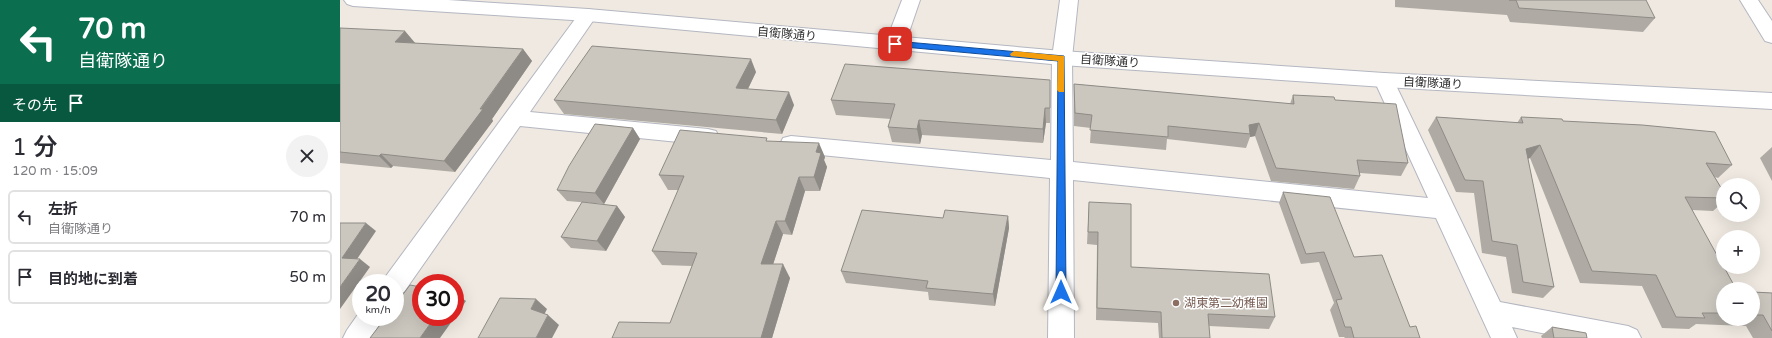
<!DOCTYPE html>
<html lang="ja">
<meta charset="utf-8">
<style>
:root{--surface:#fff;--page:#f2f2f3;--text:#2b2b33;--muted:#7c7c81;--line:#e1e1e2}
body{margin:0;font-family:"Varela Round","Noto Sans JP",sans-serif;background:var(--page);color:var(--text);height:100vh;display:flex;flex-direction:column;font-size:15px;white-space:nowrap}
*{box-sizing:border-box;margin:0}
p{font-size:13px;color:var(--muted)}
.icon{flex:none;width:22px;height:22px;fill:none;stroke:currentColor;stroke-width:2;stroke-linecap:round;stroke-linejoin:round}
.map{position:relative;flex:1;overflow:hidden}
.side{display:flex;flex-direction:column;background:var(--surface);width:340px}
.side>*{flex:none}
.banner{background:#0b6e4f;color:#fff;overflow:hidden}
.buttons{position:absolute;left:1376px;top:178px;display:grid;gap:8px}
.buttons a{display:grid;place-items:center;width:44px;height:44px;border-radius:50%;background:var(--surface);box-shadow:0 4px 16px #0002;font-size:20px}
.speed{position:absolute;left:12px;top:274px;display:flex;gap:8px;font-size:20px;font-weight:700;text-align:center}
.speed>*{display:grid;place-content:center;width:52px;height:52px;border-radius:50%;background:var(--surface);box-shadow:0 4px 16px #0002;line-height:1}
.speed small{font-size:10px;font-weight:400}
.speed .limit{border:6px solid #d22;background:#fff;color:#111}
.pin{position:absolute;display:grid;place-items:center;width:34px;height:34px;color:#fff;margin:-17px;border-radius:8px;box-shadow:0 2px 6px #0006}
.me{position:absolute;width:44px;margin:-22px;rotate:0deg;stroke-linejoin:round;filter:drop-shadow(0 0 3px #0008)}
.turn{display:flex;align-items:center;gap:14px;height:84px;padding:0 12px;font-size:18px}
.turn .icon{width:52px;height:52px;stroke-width:2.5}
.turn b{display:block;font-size:28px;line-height:34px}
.then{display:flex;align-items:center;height:38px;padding:0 12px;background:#0003;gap:8px;font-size:15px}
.round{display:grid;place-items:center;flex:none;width:42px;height:42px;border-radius:21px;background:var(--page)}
.head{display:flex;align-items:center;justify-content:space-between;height:68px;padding:0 12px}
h1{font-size:24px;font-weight:600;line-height:30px}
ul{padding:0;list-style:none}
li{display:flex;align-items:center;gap:12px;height:54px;margin:0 8px 6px;padding:0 4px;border:2px solid var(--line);border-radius:6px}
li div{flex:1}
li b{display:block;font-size:15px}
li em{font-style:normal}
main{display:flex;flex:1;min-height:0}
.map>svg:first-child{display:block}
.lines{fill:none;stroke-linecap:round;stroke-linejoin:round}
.minor-casing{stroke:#b4b7c1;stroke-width:2}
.tertiary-casing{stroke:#b4b7c1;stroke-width:2}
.minor{fill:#fff;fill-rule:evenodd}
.tertiary{fill:#fff;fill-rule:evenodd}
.wall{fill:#afaba4}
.shaded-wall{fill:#8e8b86}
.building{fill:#cbc7bf;stroke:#8e8b86}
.route{fill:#1a73e8;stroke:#114b97}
.slow{fill:#f59e0b}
.education-dot{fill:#8d6e63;stroke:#fff;stroke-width:1.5}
.labels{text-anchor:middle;stroke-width:3;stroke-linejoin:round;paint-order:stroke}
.street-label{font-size:12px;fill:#2e2e2e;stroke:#fff}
.education-label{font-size:12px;fill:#785e54;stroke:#fff;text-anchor:start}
</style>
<main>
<section class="side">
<div class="banner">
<div class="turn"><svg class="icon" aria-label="left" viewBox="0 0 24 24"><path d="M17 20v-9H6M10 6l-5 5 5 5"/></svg><div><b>70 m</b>自衛隊通り</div></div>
<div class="then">その先<svg class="icon" aria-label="arrive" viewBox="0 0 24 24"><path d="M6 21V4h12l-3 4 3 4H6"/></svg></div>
</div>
<div class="head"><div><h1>1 分</h1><p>120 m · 15:09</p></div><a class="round"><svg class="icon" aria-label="close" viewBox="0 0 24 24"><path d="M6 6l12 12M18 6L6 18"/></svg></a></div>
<ul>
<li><svg class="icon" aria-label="left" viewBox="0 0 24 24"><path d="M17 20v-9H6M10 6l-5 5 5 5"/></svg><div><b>左折</b><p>自衛隊通り</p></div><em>70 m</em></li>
<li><svg class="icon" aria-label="arrive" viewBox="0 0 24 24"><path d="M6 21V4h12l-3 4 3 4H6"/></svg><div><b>目的地に到着</b></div><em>50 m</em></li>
</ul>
</section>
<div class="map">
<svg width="1432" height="338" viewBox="0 0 1432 338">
<rect width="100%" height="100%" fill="#efe9e1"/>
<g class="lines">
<defs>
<g id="minor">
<polygon points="562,0 580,0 565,44 562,49 555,51 548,49 545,44"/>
<polygon points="720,0 738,0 732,58 733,162 1088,198 1034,80 1037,75 1044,73 1051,75 1160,302 1288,326 1297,330 1301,338 1227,338 1172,327 1177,338 1151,338 1096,218 733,180 734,338 708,338 710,178 451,152 443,150 440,144 443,138 451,136 711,160 712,58"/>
<polygon points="1400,0 1418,0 1432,21 1432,43 1425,41"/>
<polygon points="248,9 255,11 257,15 190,112 368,129 376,131 379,137 376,143 368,145 180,126 64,292 55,295 55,283 43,283 46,276 241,11"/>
<polygon points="21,310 21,317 44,317 31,338 3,338 7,330"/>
</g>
<polygon id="tertiary" points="4,0 108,0 248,9 722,51 1044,73 1432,93 1432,109 1044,87 722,65 248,21 13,6 7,4"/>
</defs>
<use href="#minor" class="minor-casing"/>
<use href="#tertiary" class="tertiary-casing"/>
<use href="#minor" class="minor"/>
<use href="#tertiary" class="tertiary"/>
</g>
<g class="wall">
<polygon points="1055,0 1306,0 1315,18 1303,32 1170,22 1167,15 1055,7"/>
<polygon points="0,28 75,43 183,49 192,61 152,119 153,121 115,172 53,166 51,168 0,163"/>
<polygon points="416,72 408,89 454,105 442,134 224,114 214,100"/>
<polygon points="710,80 710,123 706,123 703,143 582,135 580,144 552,142 548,127 551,119 496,115 491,100"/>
<polygon points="734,84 950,104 953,95 995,100 1068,163 1061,176 1020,173 1020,176 1014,189 931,181 915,136 910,137 906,148 827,139 826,150 750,143 751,128 734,126"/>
<polygon points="1096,117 1177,123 1181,117 1223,121 1392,165 1378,178 1375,177 1383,191 1383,202 1373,211 1352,210 1383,289 1383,319 1413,319 1413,292 1432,293 1432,338 1413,338 1406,326 1356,324 1349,329 1322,328 1302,286 1240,283 1190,158 1188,159 1214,287 1203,298 1172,293 1166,257 1142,253 1134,193 1116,192 1088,130"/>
<polygon points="293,128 300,139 264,204 227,201 217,190"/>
<polygon points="429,141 485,157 484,160 487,167 480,191 465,191 452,235 443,234 433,264 450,278 432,338 272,338 330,323 352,266 322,265 312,251 339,190 328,190 319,175"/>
<polygon points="1432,147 1432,181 1420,158"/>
<polygon points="943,192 1014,257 1070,327 1080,338 1005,338 1004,337 999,337 990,310 994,303 979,262 961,264 939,203"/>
<polygon points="749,202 791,267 935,317 929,329 869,326 870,338 819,338 818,323 756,320 757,245 747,244"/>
<polygon points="277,206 285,217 266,251 231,248 221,237"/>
<polygon points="668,216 669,228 655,306 589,300 588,292 506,283 501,271 603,218"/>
<polygon points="1212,327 1247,338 1202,338 1201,336"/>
</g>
<g class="shaded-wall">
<polygon points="65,31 76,44 55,42"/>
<polygon points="183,49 192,61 152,119 153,121 115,172 104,161"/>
<polygon points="411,59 416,72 402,101 396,88"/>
<polygon points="449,92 454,105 442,134 436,120"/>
<polygon points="705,108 706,123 703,143 703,129"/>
<polygon points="579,120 582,135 580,144 577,129"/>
<polygon points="919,123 915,136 910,137 910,134 909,125"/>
<polygon points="293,128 300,139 264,204 255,193"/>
<polygon points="479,143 485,157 484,160 487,167 480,191 474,177 476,152"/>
<polygon points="1200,145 1190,158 1176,162 1186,149"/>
<polygon points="41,154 53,166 51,168 39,156"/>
<polygon points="459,177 465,191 452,235 445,221"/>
<polygon points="277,206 285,217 266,251 257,241"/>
<polygon points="668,216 669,228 655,306 653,294"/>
<polygon points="436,221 443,234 429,277 421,264"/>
<polygon points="26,223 36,231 13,265 2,258"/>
<polygon points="20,259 30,267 0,309 0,287"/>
<polygon points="443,264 450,278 432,338 421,338"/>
<polygon points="115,293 126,301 115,317"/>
<polygon points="196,299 207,309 202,319 191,309"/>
<polygon points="208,315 219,325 212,338 196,338"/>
<polygon points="95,317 115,317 100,338 80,338"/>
</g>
<g class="building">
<polygon points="1169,0 1306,0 1315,18 1179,8 1176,0"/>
<polygon points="0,28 65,31 55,42 183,49 140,109 143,109 104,161 41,154 39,156 0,152"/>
<polygon points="252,46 411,59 396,88 449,92 436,120 214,100"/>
<polygon points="505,64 710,80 710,108 705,108 703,129 579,120 577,129 548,127 555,104 491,100"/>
<polygon points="734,84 954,104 953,95 994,97 995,100 1056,104 1068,163 1017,160 1020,176 936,168 919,123 909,125 910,134 828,126 828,137 750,130 752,115 735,113"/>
<polygon points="1096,117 1183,123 1181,117 1222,119 1223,121 1302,125 1375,132 1392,165 1366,163 1383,191 1383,198 1345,197 1383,266 1383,267 1384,267 1396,289 1383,289 1383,313 1362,313 1365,318 1336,317 1316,275 1252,271 1200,145 1186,149 1214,287 1183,282 1177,245 1152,241 1143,181 1125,180"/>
<polygon points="255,124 293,128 255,193 217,190 229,166"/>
<polygon points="340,130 427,138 426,141 479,143 476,152 481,153 474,177 459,177 445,221 436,221 421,264 443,264 421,338 272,338 279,322 330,323 357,253 312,251 344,176 319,175"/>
<polygon points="943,192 990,197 1014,257 1042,255 1070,327 1076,326 1080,338 1014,338 1011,327 1005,327 996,300 1002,299 984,252 966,254"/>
<polygon points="242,202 277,206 257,241 221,237"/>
<polygon points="749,202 791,204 791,267 929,274 935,317 868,314 870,338 822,338 821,312 757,308 758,232 748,232"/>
<polygon points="522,210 603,218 605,210 668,216 653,294 586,288 588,281 501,271"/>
<polygon points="0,223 26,223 2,258 20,259 0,287"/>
<polygon points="70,285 81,287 81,317 95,317 80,338 30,338 46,317 55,317 55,305"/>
<polygon points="1413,292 1432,293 1432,331 1423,315 1413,315"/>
<polygon points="160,298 196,299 191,309 208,315 196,338 138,338"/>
<polygon points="1212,327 1246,333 1247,338 1214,338"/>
</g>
<polygon class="route" points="555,41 724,56 726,292 725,295 721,297 717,295 716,292 718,61 553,46 551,44"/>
<polygon class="slow" points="674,51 724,56 724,92 719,92 717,90 718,61 671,56 670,54"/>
<circle class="education-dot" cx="836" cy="303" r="4"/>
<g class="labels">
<g class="street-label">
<text transform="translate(447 34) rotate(5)" y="4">自衛隊通り</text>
<text transform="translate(770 61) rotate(4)" y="4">自衛隊通り</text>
<text transform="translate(1093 83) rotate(3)" y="4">自衛隊通り</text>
</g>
<g class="education-label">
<text x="844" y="307">湖東第二幼稚園</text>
</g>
</g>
</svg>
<div class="buttons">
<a><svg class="icon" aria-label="search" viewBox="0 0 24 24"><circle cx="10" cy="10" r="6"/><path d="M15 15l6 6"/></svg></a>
<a>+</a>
<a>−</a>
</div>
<div class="speed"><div>20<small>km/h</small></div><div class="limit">30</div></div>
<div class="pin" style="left:555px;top:44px;background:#d93025"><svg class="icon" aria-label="arrive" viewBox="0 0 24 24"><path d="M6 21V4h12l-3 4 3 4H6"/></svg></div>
<svg class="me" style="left:721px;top:292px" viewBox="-20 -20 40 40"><path d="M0-17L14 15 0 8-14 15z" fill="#1a73e8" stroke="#fff" stroke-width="4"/></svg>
</div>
</main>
